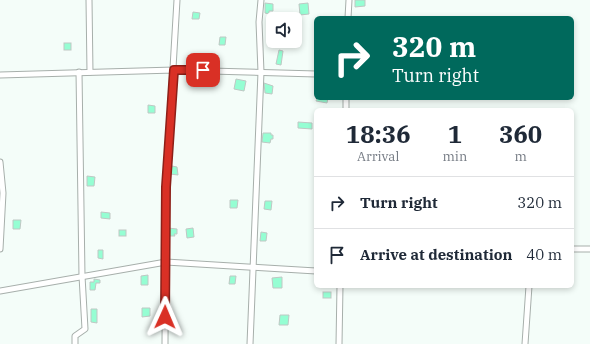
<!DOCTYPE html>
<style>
:root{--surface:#fff;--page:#f2f2f3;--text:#1f2937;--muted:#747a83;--line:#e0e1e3}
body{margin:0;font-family:"IBM Plex Serif",serif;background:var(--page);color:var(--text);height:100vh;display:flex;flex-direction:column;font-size:15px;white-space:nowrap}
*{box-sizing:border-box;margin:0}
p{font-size:13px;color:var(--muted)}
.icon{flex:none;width:22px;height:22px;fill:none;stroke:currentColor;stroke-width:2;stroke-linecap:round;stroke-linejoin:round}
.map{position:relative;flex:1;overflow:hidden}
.panel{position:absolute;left:314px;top:108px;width:260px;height:180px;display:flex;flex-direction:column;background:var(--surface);border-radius:6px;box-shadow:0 2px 6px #0003}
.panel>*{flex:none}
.top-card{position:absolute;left:314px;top:16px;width:260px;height:84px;border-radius:6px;box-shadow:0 2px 6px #0003;background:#00695c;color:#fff;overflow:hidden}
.controls{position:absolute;left:266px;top:12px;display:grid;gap:8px}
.controls a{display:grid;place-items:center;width:36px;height:36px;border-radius:6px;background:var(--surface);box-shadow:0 2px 6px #0003;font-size:20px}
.pin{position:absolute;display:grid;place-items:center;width:34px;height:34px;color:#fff;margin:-17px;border-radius:8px;box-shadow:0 2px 6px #0006}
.me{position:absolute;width:44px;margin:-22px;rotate:1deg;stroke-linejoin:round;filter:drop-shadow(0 0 3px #0008)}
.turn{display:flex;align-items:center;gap:14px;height:84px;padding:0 12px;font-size:18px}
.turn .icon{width:52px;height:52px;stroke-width:2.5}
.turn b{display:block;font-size:28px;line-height:34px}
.eta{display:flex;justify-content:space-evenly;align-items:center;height:68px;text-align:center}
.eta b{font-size:24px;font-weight:800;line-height:28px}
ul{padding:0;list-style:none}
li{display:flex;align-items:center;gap:12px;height:52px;padding:0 12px;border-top:1px solid var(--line)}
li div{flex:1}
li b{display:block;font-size:15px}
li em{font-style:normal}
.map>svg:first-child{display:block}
.building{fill:#95fed3;stroke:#bfc8c4}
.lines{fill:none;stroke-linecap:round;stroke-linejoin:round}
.minor-casing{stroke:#a7afab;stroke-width:7}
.minor{stroke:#fff;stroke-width:5}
.route-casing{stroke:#8d1f18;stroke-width:10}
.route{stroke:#d93025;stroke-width:7}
</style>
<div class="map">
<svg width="590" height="344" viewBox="0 0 590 344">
<rect width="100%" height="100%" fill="#f4fdf9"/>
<g class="building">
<polygon points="355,0 365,0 365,6 355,7"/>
<polygon points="265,3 273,4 273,11 269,11 269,14 265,13"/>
<polygon points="308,3 309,14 300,15 299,4"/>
<polygon points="193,12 200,13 199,19 192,19"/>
<polygon points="220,37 226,37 225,45 219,45"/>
<rect x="64" y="43" width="7" height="7"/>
<polygon points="279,50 283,51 281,65 276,64"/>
<polygon points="236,79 246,81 244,91 234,89"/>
<polygon points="264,83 273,86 272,94 265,93"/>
<polygon points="317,98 328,98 327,103 316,101"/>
<polygon points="148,105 155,106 155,113 148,113"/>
<polygon points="298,122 312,123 312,129 298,128"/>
<polygon points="263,133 271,133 271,135 273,135 273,139 271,139 270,143 262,142"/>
<polygon points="172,166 177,167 178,175 170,174"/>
<polygon points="87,176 95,177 94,186 87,186"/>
<polygon points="230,200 238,200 237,208 230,208"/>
<polygon points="265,201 272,201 271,210 264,209"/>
<polygon points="101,212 110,213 110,219 101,218"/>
<polygon points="13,220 21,220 20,229 13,229"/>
<polygon points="168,228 177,229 177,234 174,234 175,236 170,236"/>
<polygon points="193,228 194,237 187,238 186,229"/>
<rect x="119" y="230" width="7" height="6"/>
<polygon points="261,232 267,233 266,241 260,241"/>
<polygon points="98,250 103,250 103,259 98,258"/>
<polygon points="148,275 148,285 141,285 141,276"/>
<polygon points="230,276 236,276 235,284 229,284"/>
<polygon points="282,277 282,288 273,288 272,278"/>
<polygon points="94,279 100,280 100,283 96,283 95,290 90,290 90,282 94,282"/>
<rect x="323" y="292" width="8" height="6"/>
<polygon points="142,308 150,308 150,316 142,317"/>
<polygon points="91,309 97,309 97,323 91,322"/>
<polygon points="280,315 289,315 288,325 279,325"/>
</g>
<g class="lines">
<defs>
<g id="minor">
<polyline points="89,0 90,72"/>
<polyline points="348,18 349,0"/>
<polyline points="0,75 174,70 316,74"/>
<polyline points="346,110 346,98"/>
<polyline points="0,162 3,193 0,249"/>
<polyline points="572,249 590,249"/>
<polyline points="0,291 166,262 316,271"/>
<polyline points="75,344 75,336 85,329 82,276 79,72"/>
<polyline points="165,344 166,187 177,0"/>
<polyline points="250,344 261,72 259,22 261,0"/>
<polyline points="339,344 340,286"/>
<polyline points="525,344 529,286"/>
</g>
</defs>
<use href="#minor" class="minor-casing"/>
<use href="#minor" class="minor"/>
</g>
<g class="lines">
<defs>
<polyline id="route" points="165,317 166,187 174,70 203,70"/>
</defs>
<use href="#route" class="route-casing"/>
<use href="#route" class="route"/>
</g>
</svg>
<div class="controls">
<a><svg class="icon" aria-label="sound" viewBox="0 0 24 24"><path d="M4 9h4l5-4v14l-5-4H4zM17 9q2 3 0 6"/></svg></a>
</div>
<div class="pin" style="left:203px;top:70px;background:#d93025"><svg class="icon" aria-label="arrive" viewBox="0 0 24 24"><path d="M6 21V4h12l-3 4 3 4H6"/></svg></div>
<svg class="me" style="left:165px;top:317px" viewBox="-20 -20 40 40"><path d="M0-17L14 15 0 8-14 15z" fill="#d93025" stroke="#fff" stroke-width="4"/></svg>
<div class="top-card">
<div class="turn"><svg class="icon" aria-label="right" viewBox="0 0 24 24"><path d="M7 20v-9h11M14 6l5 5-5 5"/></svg><div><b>320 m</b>Turn right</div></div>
</div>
<section class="panel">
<div class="eta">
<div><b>18:36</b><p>Arrival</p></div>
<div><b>1</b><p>min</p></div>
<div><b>360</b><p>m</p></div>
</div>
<ul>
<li><svg class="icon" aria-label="right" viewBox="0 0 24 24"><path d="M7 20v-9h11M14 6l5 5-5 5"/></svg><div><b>Turn right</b></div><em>320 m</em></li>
<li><svg class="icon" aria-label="arrive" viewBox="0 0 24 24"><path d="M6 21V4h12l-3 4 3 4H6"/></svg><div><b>Arrive at destination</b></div><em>40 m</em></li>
</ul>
</section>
</div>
